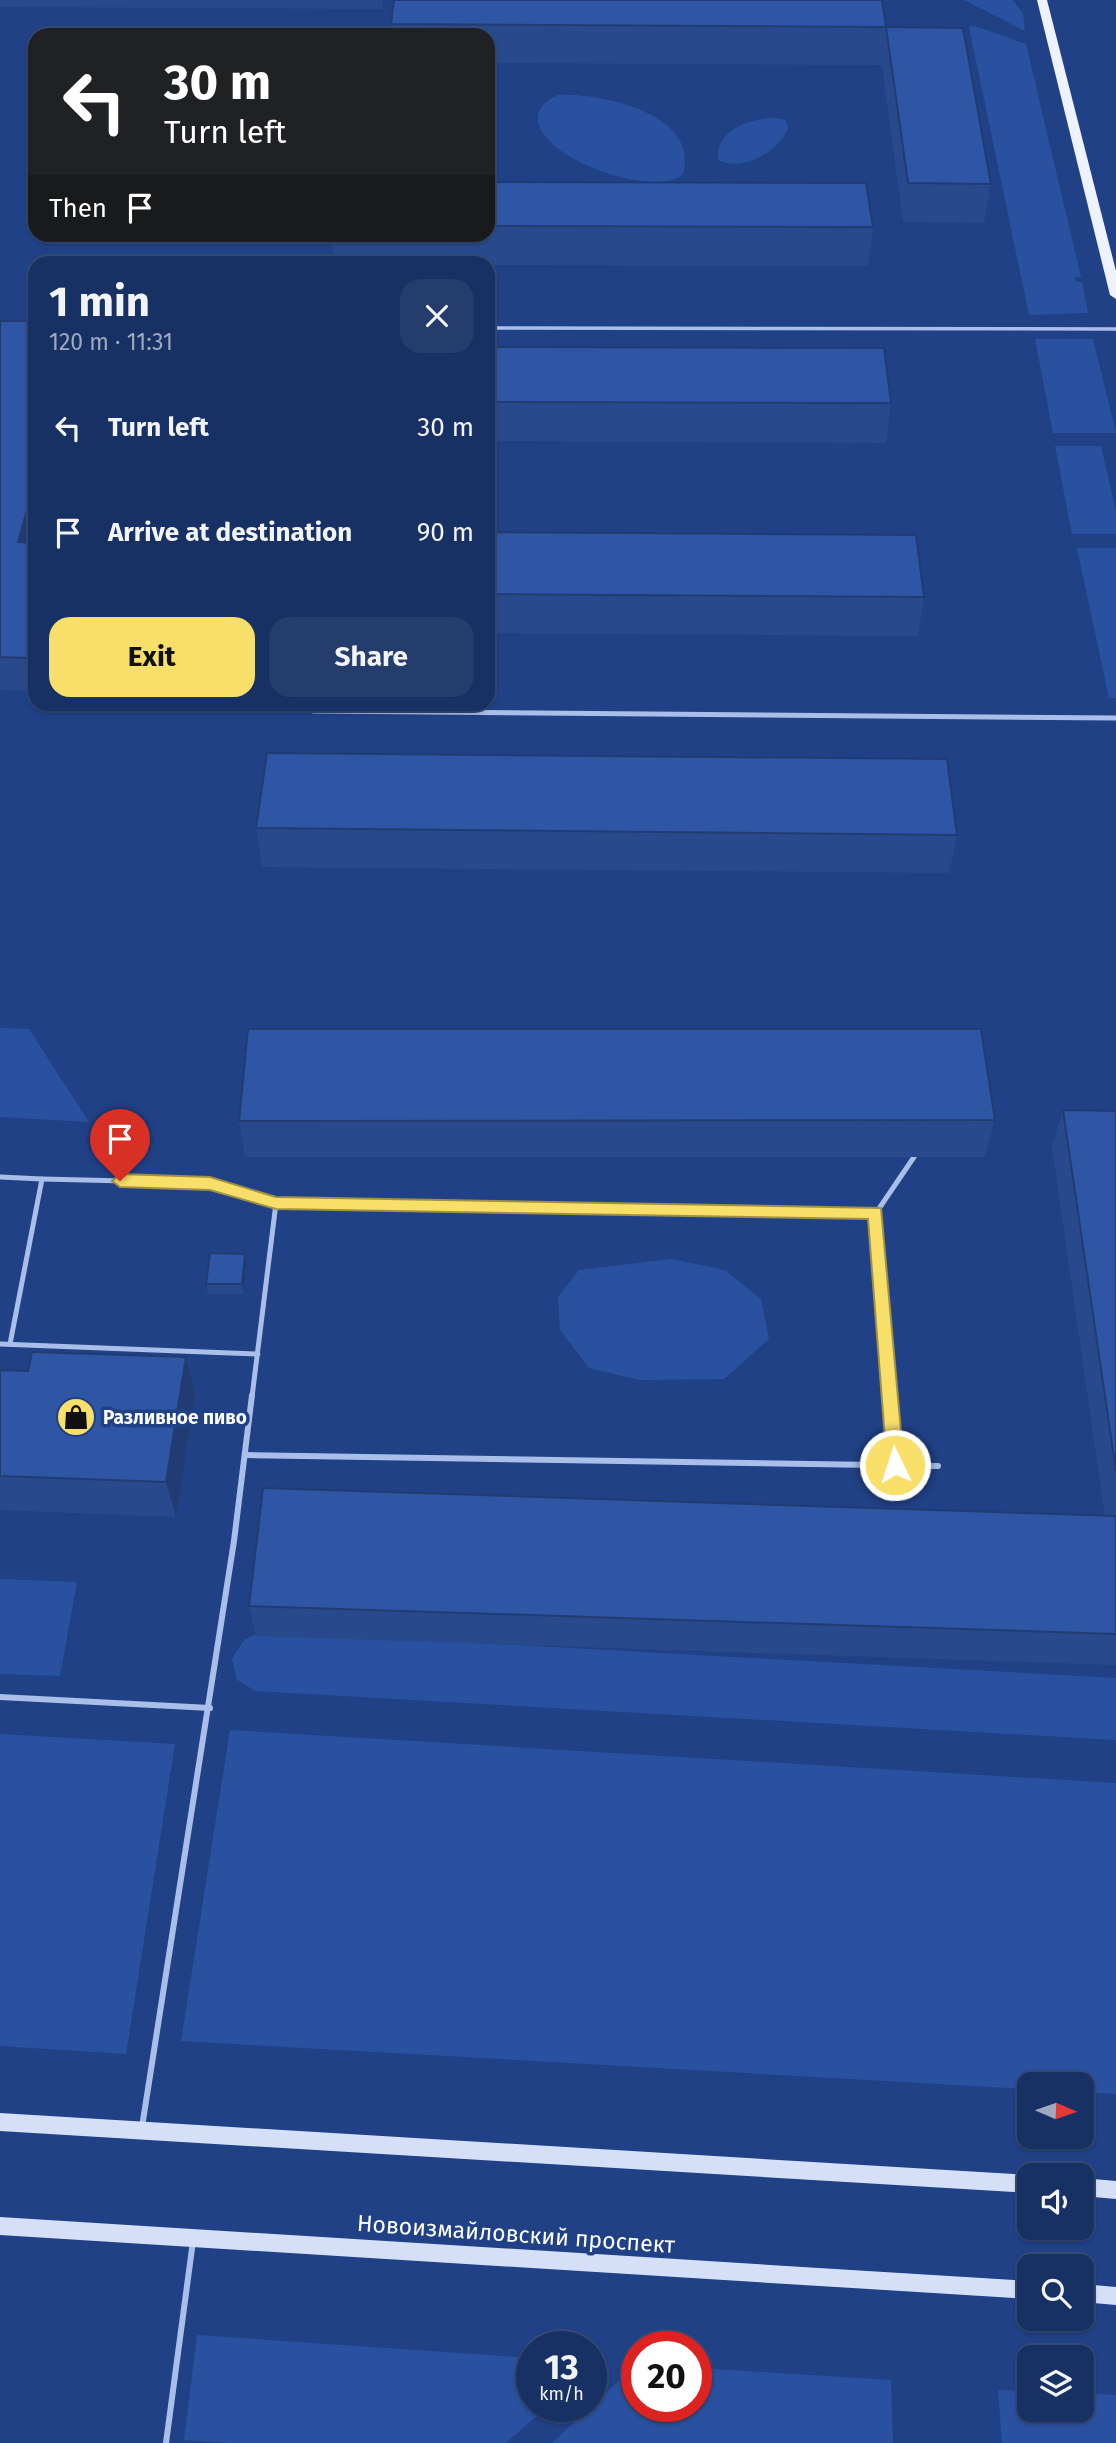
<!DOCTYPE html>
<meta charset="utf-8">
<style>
:root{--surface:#183164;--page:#253d6d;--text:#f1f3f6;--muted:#9fa9bf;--line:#364c78;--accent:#f7df6a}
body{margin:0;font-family:"Fira Sans",sans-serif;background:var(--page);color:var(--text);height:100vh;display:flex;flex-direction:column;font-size:26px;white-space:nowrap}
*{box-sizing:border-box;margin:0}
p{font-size:23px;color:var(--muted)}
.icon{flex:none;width:38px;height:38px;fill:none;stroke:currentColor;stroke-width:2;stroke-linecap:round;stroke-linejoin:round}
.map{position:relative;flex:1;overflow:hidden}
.drawer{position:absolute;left:28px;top:256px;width:467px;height:455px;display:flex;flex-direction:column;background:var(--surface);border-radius:21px;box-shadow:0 2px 5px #0004,0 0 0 2px var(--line)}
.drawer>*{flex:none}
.top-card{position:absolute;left:28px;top:28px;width:467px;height:214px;border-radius:21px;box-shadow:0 2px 5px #0004,0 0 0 2px var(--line);background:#202124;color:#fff;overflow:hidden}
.needle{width:46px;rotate:92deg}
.tools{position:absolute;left:1017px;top:2072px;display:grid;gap:14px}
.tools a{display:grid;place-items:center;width:77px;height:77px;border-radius:14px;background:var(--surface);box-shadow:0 2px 5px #0004,0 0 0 2px var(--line);font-size:35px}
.speed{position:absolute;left:516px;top:2331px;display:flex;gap:14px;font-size:35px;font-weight:700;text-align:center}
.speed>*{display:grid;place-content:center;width:91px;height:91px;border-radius:50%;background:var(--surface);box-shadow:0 2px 5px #0004,0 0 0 2px var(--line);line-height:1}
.speed small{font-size:18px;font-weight:400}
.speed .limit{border:10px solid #d22;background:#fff;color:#111}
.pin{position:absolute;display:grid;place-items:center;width:60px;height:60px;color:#fff;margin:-72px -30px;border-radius:50% 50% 50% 0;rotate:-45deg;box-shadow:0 0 7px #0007}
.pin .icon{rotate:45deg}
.me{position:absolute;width:77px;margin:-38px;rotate:356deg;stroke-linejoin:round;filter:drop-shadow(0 0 5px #0008)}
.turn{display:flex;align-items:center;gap:24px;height:147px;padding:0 21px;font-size:32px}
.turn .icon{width:91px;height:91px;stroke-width:2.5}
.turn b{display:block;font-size:49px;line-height:60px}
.then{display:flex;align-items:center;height:66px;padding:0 21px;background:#0003;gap:14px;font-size:26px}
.round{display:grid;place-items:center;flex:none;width:74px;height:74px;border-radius:21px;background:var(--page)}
.overview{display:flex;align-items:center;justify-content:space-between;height:119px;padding:0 21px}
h1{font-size:42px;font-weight:700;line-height:52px}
.action{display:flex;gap:14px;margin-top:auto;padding:14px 21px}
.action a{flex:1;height:80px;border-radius:21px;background:var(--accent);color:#111;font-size:28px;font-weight:700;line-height:80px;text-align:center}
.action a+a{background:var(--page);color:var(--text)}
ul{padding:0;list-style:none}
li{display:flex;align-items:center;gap:21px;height:105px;padding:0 21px}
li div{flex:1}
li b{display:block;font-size:26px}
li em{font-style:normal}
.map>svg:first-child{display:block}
.green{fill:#2a519f}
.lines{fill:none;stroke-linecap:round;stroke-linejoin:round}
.lane-far2{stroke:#a9bfea;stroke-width:3.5}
.lane-far1{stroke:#a9bfea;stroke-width:5}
.lane{stroke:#a9bfea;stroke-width:6}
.secondary{fill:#d5e0f8;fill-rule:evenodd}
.primary{fill:#edf2fe;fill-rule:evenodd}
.wall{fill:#284a8d}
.shaded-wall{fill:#213c73}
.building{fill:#2f56a4;stroke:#213c73;stroke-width:2}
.route{fill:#f7df6a;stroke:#a19145;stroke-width:2}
.labels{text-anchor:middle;stroke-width:7;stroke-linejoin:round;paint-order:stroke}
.poi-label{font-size:19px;font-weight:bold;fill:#fff;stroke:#204186;text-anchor:start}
.near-street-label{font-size:23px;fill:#fff;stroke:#204186}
</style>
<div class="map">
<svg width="1116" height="2443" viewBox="0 0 1116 2443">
<rect width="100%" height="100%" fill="#204186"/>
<g class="green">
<polygon points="964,0 1013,0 1023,14 1025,31"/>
<polygon points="975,26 1026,44 1081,277 1075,277 1076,282 1082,282 1088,313 1029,315 969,27"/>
<path d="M 558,95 C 600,93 700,113 683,174 C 658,199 538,160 538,118 C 538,106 547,100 558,95 Z"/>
<path d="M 776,118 L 786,120 L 788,128 C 780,151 740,174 718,159 C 716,129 751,118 776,118 Z"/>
<polygon points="1035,339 1093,339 1116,433 1053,433"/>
<polygon points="1055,446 1101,446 1116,512 1116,534 1072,534"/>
<polygon points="1077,548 1116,548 1116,698 1109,698"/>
<polygon points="0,1028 29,1029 89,1122 0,1117"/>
<polygon points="671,1259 725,1270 761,1299 769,1339 724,1379 640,1380 589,1368 560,1330 558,1297 579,1270"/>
<polygon points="0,1579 77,1582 60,1676 0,1674"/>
<polygon points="262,1631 1116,1678 1116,1740 255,1691 237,1680 232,1659 244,1640"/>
<polygon points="230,1730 1116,1783 1116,2094 1082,2092 1082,2084 1029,2084 1029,2089 181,2041"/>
<polygon points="0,1734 175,1744 126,2054 0,2046"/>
<polygon points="197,2335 532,2358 532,2406 548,2406 506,2443 228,2443 184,2440"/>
<polygon points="637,2364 637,2406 696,2406 697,2368 891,2380 893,2443 552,2443"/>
<polygon points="998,2390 1029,2391 1029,2410 1082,2410 1082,2393 1116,2395 1116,2443 1002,2443"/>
</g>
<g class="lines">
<polyline class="lane-far2" points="488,328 1116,329"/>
<g class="lane-far1">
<polyline points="313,711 1116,718"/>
<polyline points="0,1177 42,1179 10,1344"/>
<polyline points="42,1179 210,1183 276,1203"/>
<polyline points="0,1344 258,1354"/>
<polyline points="252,1397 276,1203 876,1213"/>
<polyline points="890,1397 876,1213 914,1157"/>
</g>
<g class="lane">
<polyline points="890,1395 895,1466"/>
<polyline points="246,1455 938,1466"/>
<polyline points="0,1697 210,1708"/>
<polyline points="142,2127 234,1541 252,1395"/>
<polyline points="166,2443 193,2241"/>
</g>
<g class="secondary">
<polygon points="0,2113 1029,2175 1029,2193 0,2131"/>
<polygon points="1082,2178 1116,2181 1116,2199 1082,2196"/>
<polygon points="0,2217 1029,2281 1029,2299 0,2235"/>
<polygon points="1082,2284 1116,2287 1116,2305 1082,2302"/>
</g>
<polygon class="primary" points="1037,0 1047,0 1116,271 1116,299 1110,295"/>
</g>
<g class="wall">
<polygon points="0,0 383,0 382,9 0,7"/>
<polygon points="391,24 886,27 991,184 984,223 903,222 882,65 488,63 488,35 392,35"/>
<polygon points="488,182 873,227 868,266 488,265 488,262 334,262 331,234 488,234"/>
<polygon points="174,234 214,234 213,238 175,237"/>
<polygon points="0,321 35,543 35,691 0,690"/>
<polygon points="488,347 891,403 886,443 488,441"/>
<polygon points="488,532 924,597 918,636 488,633"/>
<polygon points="256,828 957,835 949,873 262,867"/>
<polygon points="1063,1110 1116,1111 1116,1665 256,1636 249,1606 1105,1516 1052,1147"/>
<polygon points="995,1120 985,1157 245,1157 239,1121"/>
<polygon points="247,1263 243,1294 208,1294 206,1284"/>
<polygon points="186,1357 195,1394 176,1517 0,1510 0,1370 28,1371"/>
</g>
<g class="shaded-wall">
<polygon points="35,482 35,542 26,575 18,542"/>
<polygon points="35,632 35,686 28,658"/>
<polygon points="245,1254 247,1263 243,1294 242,1284"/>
<polygon points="186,1357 195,1394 176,1517 166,1482"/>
</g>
<g class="building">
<polygon points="394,0 882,0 886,27 391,24"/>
<polygon points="886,27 963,28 991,184 908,183"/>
<polygon points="488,182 866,183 873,227 488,226"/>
<polygon points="35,313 35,482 18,542 35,543 35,632 28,658 0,657 0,321 32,321"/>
<polygon points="488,347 884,348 891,403 488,402"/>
<polygon points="488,532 916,535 924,597 488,594"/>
<polygon points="267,753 947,759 957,835 256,828"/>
<polygon points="248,1029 981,1029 995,1120 239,1121"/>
<polygon points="1063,1110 1116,1111 1116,1471"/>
<polygon points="210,1253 245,1254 242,1284 206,1284"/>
<polygon points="32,1352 186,1357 166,1482 0,1476 0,1370 28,1371"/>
<polygon points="263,1488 1116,1516 1116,1634 249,1606"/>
</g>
<polygon class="route" points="120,1174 210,1177 276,1197 881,1208 904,1465 901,1471 895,1473 889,1471 887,1465 868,1219 276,1209 210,1190 120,1187 112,1181"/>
<defs>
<symbol id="shop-disc" viewBox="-11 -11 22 22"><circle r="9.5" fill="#f7df6a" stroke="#204186"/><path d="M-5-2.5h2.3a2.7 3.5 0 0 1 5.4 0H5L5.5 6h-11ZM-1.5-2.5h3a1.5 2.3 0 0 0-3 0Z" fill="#111"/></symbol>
</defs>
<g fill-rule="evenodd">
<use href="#shop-disc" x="54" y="1395" width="44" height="44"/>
</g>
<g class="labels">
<g class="poi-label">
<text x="103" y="1424">Разливное пиво</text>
</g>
<g class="near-street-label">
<text transform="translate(516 2234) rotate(4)" y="8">Новоизмайловский проспект</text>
</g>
</g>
</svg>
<div class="tools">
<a><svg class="needle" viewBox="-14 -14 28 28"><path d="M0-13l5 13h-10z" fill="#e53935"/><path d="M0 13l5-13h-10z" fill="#9fa9bf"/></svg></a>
<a><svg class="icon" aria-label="sound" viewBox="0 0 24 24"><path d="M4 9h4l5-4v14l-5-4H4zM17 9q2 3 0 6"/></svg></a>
<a><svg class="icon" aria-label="search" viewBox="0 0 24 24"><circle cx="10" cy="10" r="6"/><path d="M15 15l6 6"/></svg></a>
<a><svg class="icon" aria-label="layers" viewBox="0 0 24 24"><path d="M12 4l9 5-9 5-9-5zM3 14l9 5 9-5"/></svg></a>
</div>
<div class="speed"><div>13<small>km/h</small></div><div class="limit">20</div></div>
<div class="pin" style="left:120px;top:1181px;background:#d93025"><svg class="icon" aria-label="arrive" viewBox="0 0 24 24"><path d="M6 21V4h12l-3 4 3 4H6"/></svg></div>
<svg class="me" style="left:895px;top:1465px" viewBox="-20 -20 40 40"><circle r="17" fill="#f7df6a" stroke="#fff" stroke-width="3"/><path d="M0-11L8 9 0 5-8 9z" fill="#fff"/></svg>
<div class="top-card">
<div class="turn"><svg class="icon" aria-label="left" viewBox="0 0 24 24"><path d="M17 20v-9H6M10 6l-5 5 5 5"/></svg><div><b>30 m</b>Turn left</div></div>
<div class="then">Then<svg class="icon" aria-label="arrive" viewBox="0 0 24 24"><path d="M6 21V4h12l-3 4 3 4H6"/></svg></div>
</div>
<section class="drawer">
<div class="overview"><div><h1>1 min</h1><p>120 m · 11:31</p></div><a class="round"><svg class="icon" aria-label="close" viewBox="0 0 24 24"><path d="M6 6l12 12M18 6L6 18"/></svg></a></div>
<ul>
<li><svg class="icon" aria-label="left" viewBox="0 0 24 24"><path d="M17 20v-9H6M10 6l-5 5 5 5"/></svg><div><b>Turn left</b></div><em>30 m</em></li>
<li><svg class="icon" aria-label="arrive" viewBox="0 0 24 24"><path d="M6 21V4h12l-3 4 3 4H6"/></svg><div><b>Arrive at destination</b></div><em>90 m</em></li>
</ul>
<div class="action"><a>Exit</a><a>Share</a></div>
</section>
</div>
